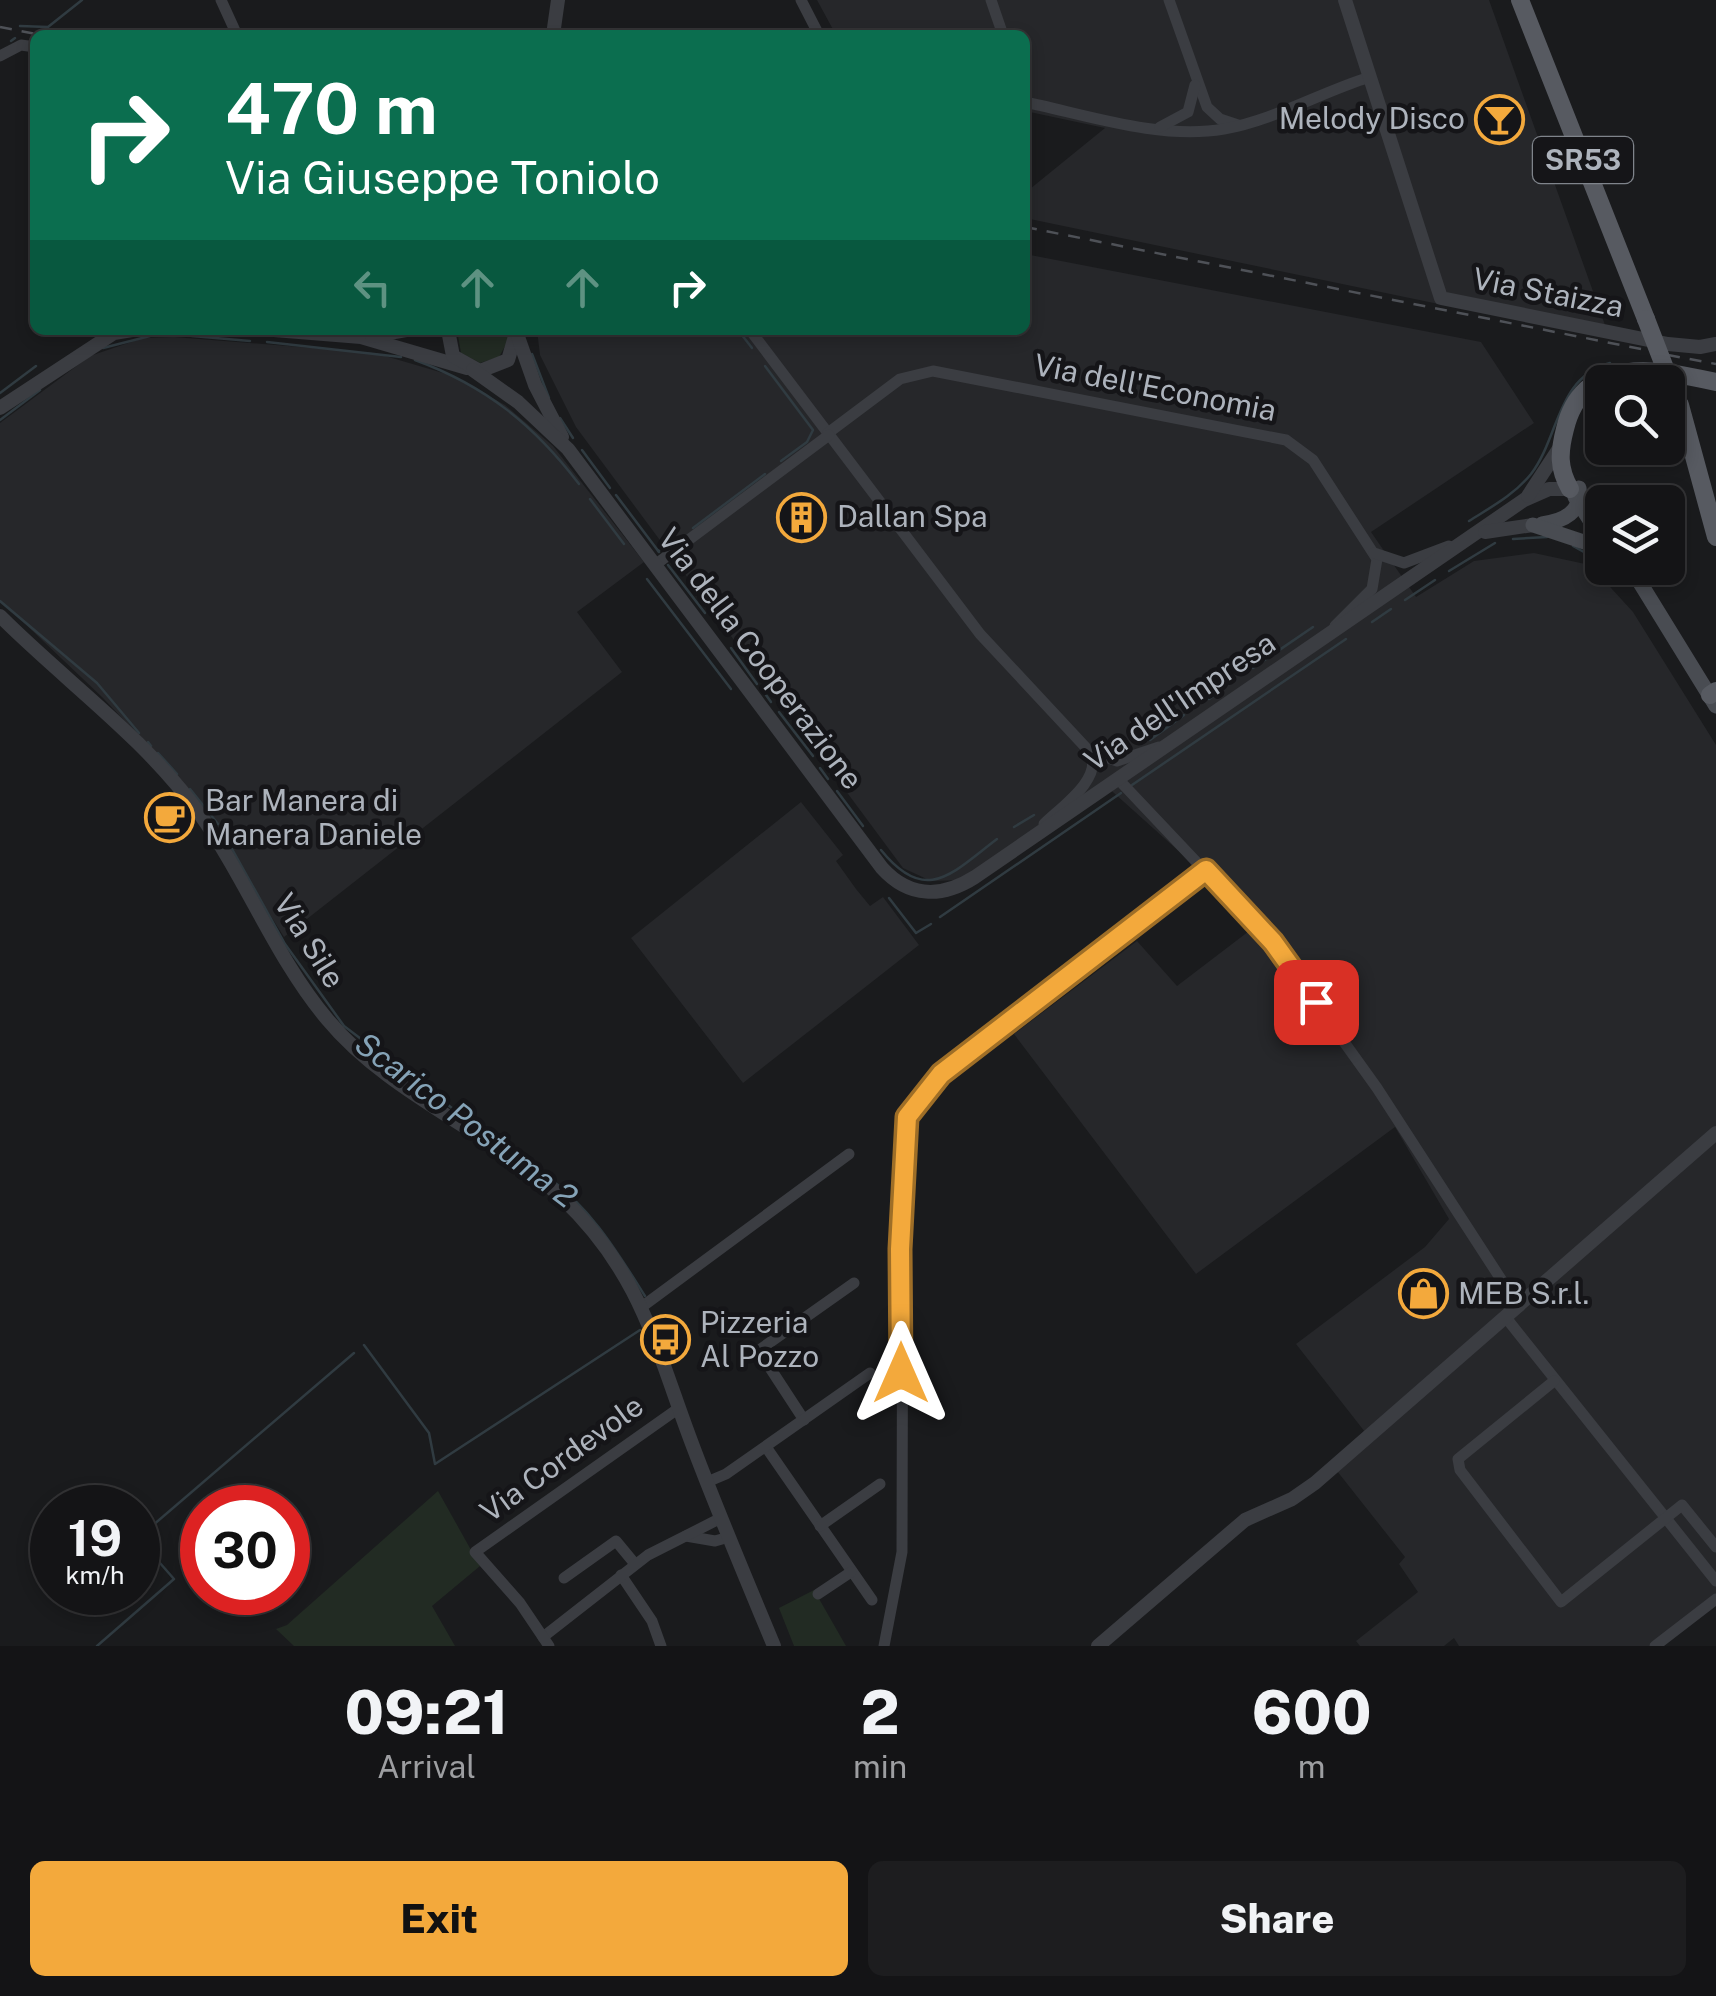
<!DOCTYPE html>
<style>
:root{--surface:#141416;--page:#1d1d1f;--text:#f1f3f6;--muted:#9d9ea1;--line:#333335;--accent:#f3a93c}
body{margin:0;font-family:"Public Sans",sans-serif;background:var(--page);color:var(--text);height:100vh;display:flex;flex-direction:column;font-size:38px;white-space:nowrap}
*{box-sizing:border-box;margin:0}
p{font-size:32px;color:var(--muted)}
.icon{flex:none;width:55px;height:55px;fill:none;stroke:currentColor;stroke-width:2;stroke-linecap:round;stroke-linejoin:round}
.map{position:relative;height:1646px;overflow:hidden}
.details{display:flex;flex-direction:column;background:var(--surface);flex:1}
.details>*{flex:none}
.top-card{position:absolute;left:30px;top:30px;width:1000px;height:305px;border-radius:15px;box-shadow:0 5px 15px #0003,0 0 0 2px var(--line);background:#0b6e4f;color:#fff;overflow:hidden}
.tools{position:absolute;left:1585px;top:365px;display:grid;gap:20px}
.tools a{display:grid;place-items:center;width:100px;height:100px;border-radius:15px;background:var(--surface);box-shadow:0 5px 15px #0003,0 0 0 2px var(--line);font-size:50px}
.speed{position:absolute;left:30px;top:1485px;display:flex;gap:20px;font-size:50px;font-weight:700;text-align:center}
.speed>*{display:grid;place-content:center;width:130px;height:130px;border-radius:50%;background:var(--surface);box-shadow:0 5px 15px #0003,0 0 0 2px var(--line);line-height:1}
.speed small{font-size:25px;font-weight:400}
.speed .limit{border:15px solid #d22;background:#fff;color:#111}
.pin{position:absolute;display:grid;place-items:center;width:85px;height:85px;color:#fff;margin:-42px;border-radius:20px;box-shadow:0 5px 15px #0006}
.me{position:absolute;width:110px;margin:-55px;rotate:0deg;stroke-linejoin:round;filter:drop-shadow(0 0 8px #0008)}
.turn{display:flex;align-items:center;gap:35px;height:210px;padding:0 30px;font-size:45px}
.turn .icon{width:130px;height:130px;stroke-width:2.5}
.turn b{display:block;font-size:70px;line-height:85px}
.lanes{display:flex;align-items:center;height:95px;padding:0 30px;background:#0003;justify-content:center;gap:50px;direction:ltr}
.lanes .off{opacity:.35}
.eta{display:flex;justify-content:space-evenly;align-items:center;height:170px;text-align:center}
.eta b{font-size:60px;font-weight:800;line-height:70px}
.action{display:flex;gap:20px;margin-top:auto;padding:20px 30px}
.action a{flex:1;height:115px;border-radius:15px;background:var(--accent);color:#111;font-size:40px;font-weight:800;line-height:115px;text-align:center}
.action a+a{background:var(--page);color:var(--text)}
.map>svg:first-child{display:block}
.built{fill:#26272a}
.green{fill:#222b23}
.lines{fill:none;stroke-linecap:round;stroke-linejoin:round}
.stream{stroke:#303b41;stroke-width:2.5}
.minor{stroke:#3b3d42;stroke-width:11}
.tertiary{stroke:#3b3d42;stroke-width:14}
.secondary{stroke:#494c52;stroke-width:15}
.primary{stroke:#575a61;stroke-width:18}
.rail{stroke:#4e5157;stroke-width:2.5;stroke-dasharray:12 10;stroke-linecap:butt}
.primary-bridge{stroke:#575a61;stroke-width:18}
.route-casing{stroke:#9e6e27;stroke-width:25}
.route{stroke:#f3a93c;stroke-width:18}
.labels{text-anchor:middle;stroke-width:9;stroke-linejoin:round;paint-order:stroke}
.shield{fill:#151518;stroke:#7f848b;stroke-width:2.5}
.shield-label{font-size:28px;font-weight:bold;fill:#adb3bc}
.poi-label{font-size:30px;fill:#adb3bc;stroke:#151518;text-anchor:start}
.street-label{font-size:30px;fill:#adb3bc;stroke:#151518}
.water-label{font-size:32px;font-style:italic;fill:#85a3b7;stroke:#151518}
</style>
<div class="map">
<svg width="1716" height="1646" viewBox="0 0 1716 1646">
<rect width="100%" height="100%" fill="#1a1b1d"/>
<g class="built">
<polygon points="817,0 1489,0 1605,325 1453,307 1025,218 1025,193 1105,128 1025,111 1025,35 836,35"/>
<polygon points="1025,254 1481,342 1534,423 1371,532 1416,597 1474,561 1534,553 1590,565 1633,612 1716,745 1716,1595 1649,1646 1459,1646 1454,1638 1444,1646 1360,1646 1356,1641 1418,1592 1399,1564 1405,1557 1337,1471 1365,1432 1296,1344 1425,1247 1449,1219 1395,1127 1196,1274 1014,1034 1137,941 1177,986 1253,928 1213,882 1104,784 962,880 931,881 903,868 576,427 540,355 537,330 1025,330"/>
<polygon points="174,337 375,353 450,375 505,405 553,446 644,562 577,612 622,672 284,937 194,795 103,698 0,600 0,423 90,356 143,338"/>
<polygon points="801,802 843,855 836,861 856,889 870,906 883,897 919,945 743,1083 631,938"/>
</g>
<g class="green">
<polygon points="457,330 507,330 509,339 499,357 480,363 461,353"/>
<polygon points="438,1491 480,1566 432,1606 455,1646 294,1646 276,1629 287,1625"/>
<polygon points="814,1590 846,1646 794,1646 779,1608"/>
</g>
<g class="lines">
<g class="stream">
<polyline points="20,26 48,27 82,0"/>
<polyline points="11,41 15,38"/>
<polyline points="738,330 752,348"/>
<polyline points="192,336 250,341"/>
<polyline points="267,342 401,357"/>
<polyline points="103,348 150,336"/>
<polyline points="532,354 549,398"/>
<path d="M 415,360 C 486,386 534,425 579,484"/>
<polyline points="765,366 813,430 807,442 781,461"/>
<polyline points="0,393 36,366"/>
<polyline points="560,418 573,438"/>
<polyline points="0,420 40,390"/>
<polyline points="582,450 610,488"/>
<polyline points="616,495 659,552"/>
<polyline points="590,499 624,544"/>
<path d="M 1469,521 C 1491,507 1514,495 1531,474 C 1560,436 1556,378 1610,363"/>
<polyline points="693,528 765,474"/>
<polyline points="1513,539 1547,537"/>
<polyline points="1573,546 1602,562"/>
<polyline points="658,551 682,536"/>
<polyline points="668,565 705,613"/>
<polyline points="1609,568 1612,570"/>
<polyline points="1449,571 1495,543"/>
<polyline points="647,579 731,689"/>
<polyline points="1405,600 1435,580"/>
<polyline points="0,601 97,683 139,733"/>
<polyline points="1372,622 1391,609"/>
<polyline points="731,648 757,684"/>
<polyline points="1253,668 1313,627"/>
<polyline points="766,695 771,702"/>
<polyline points="1209,699 1223,689"/>
<polyline points="779,712 813,756"/>
<polyline points="1150,740 1184,715"/>
<polyline points="148,742 151,746"/>
<polyline points="158,753 177,774"/>
<polyline points="820,768 828,779"/>
<polyline points="1132,785 1346,639"/>
<polyline points="190,789 218,824"/>
<polyline points="837,791 863,826"/>
<polyline points="1014,827 1034,815"/>
<polyline points="227,840 285,944 344,1026 473,1124"/>
<path d="M 881,850 C 926,906 952,873 997,839"/>
<polyline points="889,898 916,933 931,924"/>
<polyline points="940,917 1121,793"/>
<path d="M 545,1175 C 590,1207 616,1250 645,1296"/>
<polyline points="364,1345 429,1433 435,1464 640,1330"/>
<polyline points="97,1646 174,1579 138,1538 354,1353"/>
</g>
<g class="minor">
<polyline points="221,0 237,35"/>
<polyline points="801,0 819,35"/>
<polyline points="991,0 1003,35"/>
<polyline points="1169,0 1207,107 1220,119 1238,125"/>
<polyline points="0,56 21,45 35,47"/>
<path d="M 1025,102 C 1087,115 1160,140 1224,129 C 1275,120 1321,92 1370,77"/>
<polyline points="1160,127 1188,112 1195,85"/>
<polyline points="750,330 980,634 1089,751 1117,761 1159,747"/>
<polyline points="828,433 900,379 933,371 1286,440 1313,460 1377,559 1372,589 1335,626"/>
<polyline points="1374,553 1404,563 1449,546"/>
<polyline points="655,565 829,435"/>
<polyline points="1118,779 1273,943 1377,1088 1519,1307"/>
<path d="M 1044,824 C 1061,807 1102,780 1091,753"/>
<polyline points="643,1306 849,1154"/>
<polyline points="1507,1319 1716,1581"/>
<polyline points="759,1351 804,1420"/>
<polyline points="755,1353 854,1283"/>
<polyline points="1554,1381 1458,1459 1460,1470 1561,1602 1682,1505 1716,1547"/>
<polyline points="766,1447 872,1600"/>
<polyline points="707,1482 726,1474 870,1373"/>
<polyline points="820,1526 880,1484"/>
<polyline points="686,1536 715,1541 729,1537"/>
<polyline points="621,1575 652,1621 661,1646"/>
<polyline points="564,1578 616,1541 635,1564"/>
<polyline points="818,1594 851,1572"/>
<polyline points="543,1637 648,1555 721,1518"/>
<polyline points="549,1646 520,1603 475,1552 679,1408"/>
<polyline points="884,1646 902,1552 903,1149 907,1117 941,1074 1206,870"/>
<polyline points="1655,1646 1716,1599"/>
</g>
<g class="tertiary">
<polyline points="1345,0 1441,298 1668,344 1700,347 1716,344"/>
<polyline points="553,35 558,0"/>
<polyline points="274,330 361,337 467,368"/>
<polyline points="448,330 453,356 480,371 508,360 516,333"/>
<polyline points="516,331 535,385 562,437"/>
<polyline points="372,336 406,330"/>
<path d="M 473,370 L 518,402 L 568,449 L 882,868 C 909,898 942,898 975,877 L 1524,500 L 1549,489 L 1570,489"/>
<polyline points="0,408 114,333 132,330"/>
<polyline points="1528,496 1560,447"/>
<polyline points="1485,532 1533,525"/>
<path d="M 0,616 C 66,682 143,736 199,813 C 246,878 275,957 327,1019 C 390,1095 490,1131 562,1198 C 643,1275 656,1350 694,1449 C 719,1515 747,1581 774,1646"/>
<polyline points="1098,1646 1245,1520 1292,1499 1315,1483 1716,1133"/>
</g>
<g class="secondary">
<polyline points="1575,497 1602,539"/>
<path d="M 1542,524 C 1564,521 1582,512 1579,488"/>
<polyline points="1533,525 1602,548"/>
<polyline points="1631,568 1716,706"/>
</g>
<g class="primary">
<polyline points="1520,0 1646,319"/>
<polyline points="1680,405 1716,537"/>
<path d="M 1570,489 C 1558,468 1559,452 1565,429 C 1583,354 1658,369 1716,382"/>
<polyline points="1710,695 1716,691"/>
</g>
<g class="rail">
<polyline points="0,27 41,35"/>
<polyline points="1025,227 1646,350"/>
<polyline points="1668,355 1716,364"/>
</g>
<polyline class="primary-bridge" points="1646,319 1675,394"/>
</g>
<g class="lines">
<defs>
<polyline id="route" points="901,1373 900,1249 907,1117 941,1074 1206,870 1273,942 1316,1002"/>
</defs>
<use href="#route" class="route-casing"/>
<use href="#route" class="route"/>
</g>
<defs>
<symbol id="bar-ring" viewBox="-11 -11 22 22"><circle r="9.5" fill="#151518" stroke="#f3a93c" stroke-width="1.5"/><path d="M-6-5H6L.8 .8V4.5H3.5V6h-7V4.5H-.8V.8Z" fill="#f3a93c"/></symbol>
<symbol id="building-ring" viewBox="-11 -11 22 22"><circle r="9.5" fill="#151518" stroke="#f3a93c" stroke-width="1.5"/><path d="M-4-6H4V6H1V3H-1V6H-4ZM-2.5-4.3h1.7v1.8h-1.7ZM.8-4.3h1.7v1.8H.8ZM-2.5-1h1.7V.8h-1.7ZM.8-1h1.7V.8H.8Z" fill="#f3a93c"/></symbol>
<symbol id="cafe-ring" viewBox="-11 -11 22 22"><circle r="9.5" fill="#151518" stroke="#f3a93c" stroke-width="1.5"/><path d="M-5.5-4.5H6V0H3Q3 3.5 0 3.5H-2.5Q-5.5 3.5-5.5 0ZM3-3.2v2h1.7v-2ZM-6 4.5H4V6H-6Z" fill="#f3a93c"/></symbol>
<symbol id="shop-ring" viewBox="-11 -11 22 22"><circle r="9.5" fill="#151518" stroke="#f3a93c" stroke-width="1.5"/><path d="M-5-2.5h2.3a2.7 3.5 0 0 1 5.4 0H5L5.5 6h-11ZM-1.5-2.5h3a1.5 2.3 0 0 0-3 0Z" fill="#f3a93c"/></symbol>
<symbol id="bus-ring" viewBox="-11 -11 22 22"><circle r="9.5" fill="#151518" stroke="#f3a93c" stroke-width="1.5"/><path d="M-5-6H5V4H4V6H2V4H-2V6H-4V4H-5ZM-3.5-4V0h7V-4ZM-3.5 1.2v1.5H-2V1.2ZM2 1.2v1.5H3.5V1.2Z" fill="#f3a93c"/></symbol>
</defs>
<g fill-rule="evenodd">
<use href="#bar-ring" x="1472" y="92" width="55" height="55"/>
<use href="#building-ring" x="774" y="490" width="55" height="55"/>
<use href="#cafe-ring" x="142" y="790" width="55" height="55"/>
<use href="#shop-ring" x="1396" y="1266" width="55" height="55"/>
<use href="#bus-ring" x="638" y="1312" width="55" height="55"/>
</g>
<g class="labels">
<rect class="shield" x="1533" y="137" width="100" height="46" rx="8"/>
<g class="shield-label">
<text x="1583" y="170">SR53</text>
</g>
<g class="poi-label">
<text x="1465" y="129" text-anchor="end">Melody Disco</text>
<text x="837" y="527">Dallan Spa</text>
<text x="205" y="811">Bar Manera di<tspan x="205" dy="34">Manera Daniele</tspan></text>
<text x="1458" y="1304">MEB S.r.l.</text>
<text x="700" y="1333">Pizzeria<tspan x="700" dy="34">Al Pozzo</tspan></text>
</g>
<g class="street-label">
<text transform="translate(1548 293) rotate(11)" y="10">Via Staizza</text>
<text transform="translate(1155 388) rotate(11)" y="10">Via dell'Economia</text>
<text transform="translate(760 659) rotate(53)" y="10">Via della Cooperazione</text>
<text transform="translate(1180 702) rotate(-34)" y="10">Via dell'Impresa</text>
<text transform="translate(309 941) rotate(58)" y="10">Via Sile</text>
<text transform="translate(562 1459) rotate(-36)" y="10">Via Cordevole</text>
</g>
<g class="water-label">
<text transform="translate(466 1120) rotate(37)" y="11">Scarico Postuma 2</text>
</g>
</g>
</svg>
<div class="tools">
<a><svg class="icon" aria-label="search" viewBox="0 0 24 24"><circle cx="10" cy="10" r="6"/><path d="M15 15l6 6"/></svg></a>
<a><svg class="icon" aria-label="layers" viewBox="0 0 24 24"><path d="M12 4l9 5-9 5-9-5zM3 14l9 5 9-5"/></svg></a>
</div>
<div class="speed"><div>19<small>km/h</small></div><div class="limit">30</div></div>
<div class="pin" style="left:1316px;top:1002px;background:#d93025"><svg class="icon" aria-label="arrive" viewBox="0 0 24 24"><path d="M6 21V4h12l-3 4 3 4H6"/></svg></div>
<svg class="me" style="left:901px;top:1373px" viewBox="-20 -20 40 40"><path d="M0-17L14 15 0 8-14 15z" fill="#f3a93c" stroke="#fff" stroke-width="4"/></svg>
<div class="top-card">
<div class="turn"><svg class="icon" aria-label="right" viewBox="0 0 24 24"><path d="M7 20v-9h11M14 6l5 5-5 5"/></svg><div><b>470 m</b>Via Giuseppe Toniolo</div></div>
<div class="lanes"><svg class="icon off" aria-label="left" viewBox="0 0 24 24"><path d="M17 20v-9H6M10 6l-5 5 5 5"/></svg><svg class="icon off" aria-label="ahead" viewBox="0 0 24 24"><path d="M12 20V5M6 11l6-6 6 6"/></svg><svg class="icon off" aria-label="ahead" viewBox="0 0 24 24"><path d="M12 20V5M6 11l6-6 6 6"/></svg><svg class="icon" aria-label="right" viewBox="0 0 24 24"><path d="M7 20v-9h11M14 6l5 5-5 5"/></svg></div>
</div>
</div>
<section class="details">
<div class="eta">
<div><b>09:21</b><p>Arrival</p></div>
<div><b>2</b><p>min</p></div>
<div><b>600</b><p>m</p></div>
</div>
<div class="action"><a>Exit</a><a>Share</a></div>
</section>
